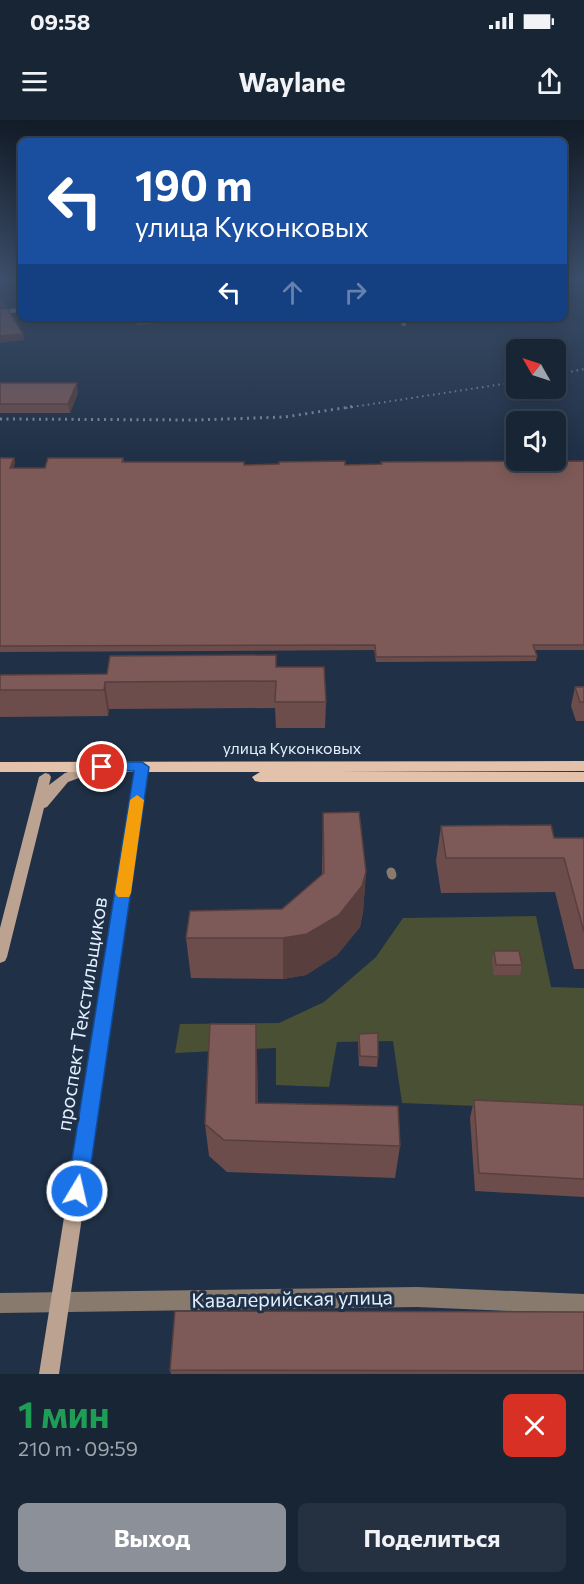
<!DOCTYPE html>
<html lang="ru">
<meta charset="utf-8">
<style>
:root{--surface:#182535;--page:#253141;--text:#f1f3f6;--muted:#9fa5ad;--line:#364250;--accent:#8c9099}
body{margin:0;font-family:Commissioner,sans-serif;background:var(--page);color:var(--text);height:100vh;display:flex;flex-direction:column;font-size:22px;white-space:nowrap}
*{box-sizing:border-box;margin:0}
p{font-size:20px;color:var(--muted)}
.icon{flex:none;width:33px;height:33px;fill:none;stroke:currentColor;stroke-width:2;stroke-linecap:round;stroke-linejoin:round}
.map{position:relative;height:1254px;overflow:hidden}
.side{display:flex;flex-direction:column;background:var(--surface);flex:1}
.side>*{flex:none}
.hud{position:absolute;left:18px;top:18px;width:549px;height:183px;border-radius:9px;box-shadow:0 3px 15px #0003,0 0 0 2px var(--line);background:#1a4fa0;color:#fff;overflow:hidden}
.needle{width:39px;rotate:309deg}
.buttons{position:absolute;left:506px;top:219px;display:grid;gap:12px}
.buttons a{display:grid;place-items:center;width:60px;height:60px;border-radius:9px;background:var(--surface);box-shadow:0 3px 15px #0003,0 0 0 2px var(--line);font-size:30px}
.pin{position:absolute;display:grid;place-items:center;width:51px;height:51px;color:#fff;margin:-26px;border:3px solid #fff;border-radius:50%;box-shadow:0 2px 6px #0007}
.me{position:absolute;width:66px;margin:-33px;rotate:9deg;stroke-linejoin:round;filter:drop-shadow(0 0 4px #0008)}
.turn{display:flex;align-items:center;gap:21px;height:126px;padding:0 18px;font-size:27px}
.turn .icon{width:78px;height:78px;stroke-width:2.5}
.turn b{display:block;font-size:42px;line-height:51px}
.lanes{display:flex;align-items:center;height:57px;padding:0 18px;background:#0003;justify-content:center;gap:30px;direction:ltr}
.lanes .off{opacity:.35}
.round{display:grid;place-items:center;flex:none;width:63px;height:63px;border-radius:9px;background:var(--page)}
.head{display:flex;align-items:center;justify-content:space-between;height:102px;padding:0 18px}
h1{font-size:36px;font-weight:700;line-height:45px;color:#1e9e55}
.primary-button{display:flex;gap:12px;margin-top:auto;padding:12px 18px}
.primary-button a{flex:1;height:69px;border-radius:9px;background:var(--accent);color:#fff;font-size:24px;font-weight:700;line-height:69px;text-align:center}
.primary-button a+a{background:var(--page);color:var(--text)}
.status{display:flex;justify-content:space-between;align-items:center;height:42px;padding:0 30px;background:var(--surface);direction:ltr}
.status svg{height:16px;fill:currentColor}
header{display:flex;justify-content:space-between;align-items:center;height:78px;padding:0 18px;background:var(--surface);font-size:27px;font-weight:700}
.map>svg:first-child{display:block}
.green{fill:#4a5033}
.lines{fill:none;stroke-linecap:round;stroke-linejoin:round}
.pedestrian{stroke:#897a6e;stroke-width:9}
.minor{fill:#897a6e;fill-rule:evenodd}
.secondary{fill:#bca391;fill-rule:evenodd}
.primary{fill:#e3c2ab;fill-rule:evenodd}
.rail-far1{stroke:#7e8c9f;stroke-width:2;stroke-dasharray:1.5 4;stroke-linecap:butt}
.rail{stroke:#7e8c9f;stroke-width:3;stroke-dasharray:2 4.5;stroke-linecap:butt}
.wall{fill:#6c4d4c}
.shaded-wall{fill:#583f3e}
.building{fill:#7d5a58;stroke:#583f3e;stroke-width:1.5}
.route{fill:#1a73e8;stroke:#114b97;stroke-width:1.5}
.slow{fill:#f59e0b}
.labels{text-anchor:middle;stroke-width:6;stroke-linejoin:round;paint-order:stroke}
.street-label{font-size:16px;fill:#e4effe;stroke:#203147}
.near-street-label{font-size:20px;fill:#e4effe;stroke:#203147}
</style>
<div class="status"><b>09:58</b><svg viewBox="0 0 49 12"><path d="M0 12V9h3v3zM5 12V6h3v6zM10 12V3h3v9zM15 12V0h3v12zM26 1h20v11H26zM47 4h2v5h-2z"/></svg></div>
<header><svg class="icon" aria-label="menu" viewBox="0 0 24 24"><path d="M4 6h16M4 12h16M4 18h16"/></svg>Waylane<svg class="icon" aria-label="share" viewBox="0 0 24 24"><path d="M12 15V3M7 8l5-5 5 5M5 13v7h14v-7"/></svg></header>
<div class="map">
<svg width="584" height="1254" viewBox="0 0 584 1254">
<rect width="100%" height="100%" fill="#203147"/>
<polygon class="green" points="536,796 551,867 584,868 584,990 402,983 393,921 337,922 329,967 276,965 276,928 175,933 180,904 279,903 324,882 376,837 403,798"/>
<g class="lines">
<polyline class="pedestrian" points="391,752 392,755"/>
<g class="minor">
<polygon points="21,188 21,192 0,194 0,190"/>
<polygon points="400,198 406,198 406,206 402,206"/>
<polygon points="417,1167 584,1174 584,1194 417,1187 0,1193 0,1173"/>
</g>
<g class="secondary">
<polygon points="142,643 148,647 59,1254 39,1254 136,647"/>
<polygon points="94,644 98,645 100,648 98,651 68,662 47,687 44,688 7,837 5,841 0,843 0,808 39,657 45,653 49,654 51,657 49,665 65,653"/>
</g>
<polygon class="primary" points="584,641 584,651 335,652 584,652 584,662 260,662 255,661 252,657 260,652 0,652 0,642"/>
<g class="rail-far1">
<polyline points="555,255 584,249"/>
<polyline points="346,288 516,262"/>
</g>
<polyline class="rail" points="0,299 196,300 285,297 356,286"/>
</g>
<g class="wall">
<polygon points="276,198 307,198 301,201 276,202"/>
<polygon points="0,263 78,273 70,293 0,293"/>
<polygon points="0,338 14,338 15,343 13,348 45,348 123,338 124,342 244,345 345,345 584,341 584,530 535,530 537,536 536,541 376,542 374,530 0,532"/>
<polygon points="276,547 326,582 325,608 276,608 275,588 109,589 108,596 0,597 0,555 107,554"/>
<polygon points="584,566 584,601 576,601 571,586 575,567"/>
<polygon points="323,693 366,752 363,792 360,807 337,835 306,855 283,859 191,858 186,818 282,789 322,754"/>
<polygon points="441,706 554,718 584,718 584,849 574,849 555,772 441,773 436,741"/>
<polygon points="494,831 522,845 520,855 494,855 492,841"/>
<polygon points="359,914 378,937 377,947 359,946 358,923"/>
<polygon points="257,938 258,983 400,1026 395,1058 227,1052 209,1036 205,1004"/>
<polygon points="474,980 584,985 584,1077 475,1071 470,998"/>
<polygon points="584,1192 584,1254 171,1254 170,1250"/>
</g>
<g class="shaded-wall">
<polygon points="0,181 4,181 5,187 0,188"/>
<polygon points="136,198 182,198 182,199 137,206"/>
<polygon points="23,214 24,220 0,223 0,216"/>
<polygon points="77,263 78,273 70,293 68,284"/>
<polygon points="14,338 15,343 11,352 10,348"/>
<polygon points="105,562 109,589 108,596 104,570"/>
<polygon points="366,752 363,792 360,807 337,835 306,855 283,859 283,818"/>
<polygon points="256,904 257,938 258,1015 256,983"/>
</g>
<g class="building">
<polygon points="0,189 8,189 23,214 0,216"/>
<polygon points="0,263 77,263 68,284 0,284"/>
<polygon points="0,338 14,338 10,348 45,348 48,338 123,338 122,342 244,342 244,345 279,344 279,342 345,341 345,345 382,344 381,342 584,341 584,525 533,525 537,536 376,537 375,525 0,526"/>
<polygon points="276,535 276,547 324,547 326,582 275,582 276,561 105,562 104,570 0,570 0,555 107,554 110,536"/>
<polygon points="575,567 584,567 584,582 580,582"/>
<polygon points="359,692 366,752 362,766 339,795 307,814 283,818 186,818 190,791 282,789 324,753 323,693"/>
<polygon points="551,705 554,718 584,718 584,812 564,738 446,738 441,706"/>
<polygon points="494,831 519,831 522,845 496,845"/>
<polygon points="210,904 256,904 256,983 398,986 400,1026 224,1020 205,1004"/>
<polygon points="378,913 378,937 360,936 359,914"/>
<polygon points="474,980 584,985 584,1059 479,1053"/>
<polygon points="175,1191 584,1192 584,1251 170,1250"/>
</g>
<linearGradient id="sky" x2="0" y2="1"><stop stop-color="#121b27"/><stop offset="0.47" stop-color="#3c4e69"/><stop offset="1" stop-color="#3c4e69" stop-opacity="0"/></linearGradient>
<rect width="584" height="335" fill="url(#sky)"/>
<polygon class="route" points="102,642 142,642 149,647 87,1071 84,1078 77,1081 70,1078 67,1071 134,651 97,650 95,647"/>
<polygon class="slow" points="137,675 144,680 131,773 129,777 118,777 115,773 130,680"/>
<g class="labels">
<g class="street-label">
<text x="292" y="634">улица Куконковых</text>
</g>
<g class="near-street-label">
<text transform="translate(82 894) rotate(-81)" y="7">проспект Текстильщиков</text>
<text transform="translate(292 1179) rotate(-1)" y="7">Кавалерийская улица</text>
</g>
</g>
</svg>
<div class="buttons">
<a><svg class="needle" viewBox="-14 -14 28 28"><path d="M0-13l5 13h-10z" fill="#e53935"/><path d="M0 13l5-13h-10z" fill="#9fa5ad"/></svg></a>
<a><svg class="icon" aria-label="sound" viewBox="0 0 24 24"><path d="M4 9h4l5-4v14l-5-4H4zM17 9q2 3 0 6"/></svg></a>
</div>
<div class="pin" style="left:102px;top:647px;background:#d93025"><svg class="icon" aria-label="arrive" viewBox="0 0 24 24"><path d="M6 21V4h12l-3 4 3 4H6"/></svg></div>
<svg class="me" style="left:77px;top:1071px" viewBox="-20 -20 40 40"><circle r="17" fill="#1a73e8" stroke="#fff" stroke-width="3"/><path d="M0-11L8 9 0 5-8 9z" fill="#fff"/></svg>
<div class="hud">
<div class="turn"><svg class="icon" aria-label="left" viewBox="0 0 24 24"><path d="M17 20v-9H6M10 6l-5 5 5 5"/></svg><div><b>190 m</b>улица Куконковых</div></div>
<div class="lanes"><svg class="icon" aria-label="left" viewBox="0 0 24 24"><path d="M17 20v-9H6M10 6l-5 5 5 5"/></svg><svg class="icon off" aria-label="ahead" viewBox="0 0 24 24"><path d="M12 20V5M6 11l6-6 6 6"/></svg><svg class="icon off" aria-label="right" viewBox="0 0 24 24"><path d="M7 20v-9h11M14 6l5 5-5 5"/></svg></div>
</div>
</div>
<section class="side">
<div class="head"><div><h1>1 мин</h1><p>210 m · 09:59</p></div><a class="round" style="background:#d93025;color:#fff"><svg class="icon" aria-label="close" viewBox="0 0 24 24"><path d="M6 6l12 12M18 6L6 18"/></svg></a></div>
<div class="primary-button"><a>Выход</a><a>Поделиться</a></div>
</section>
